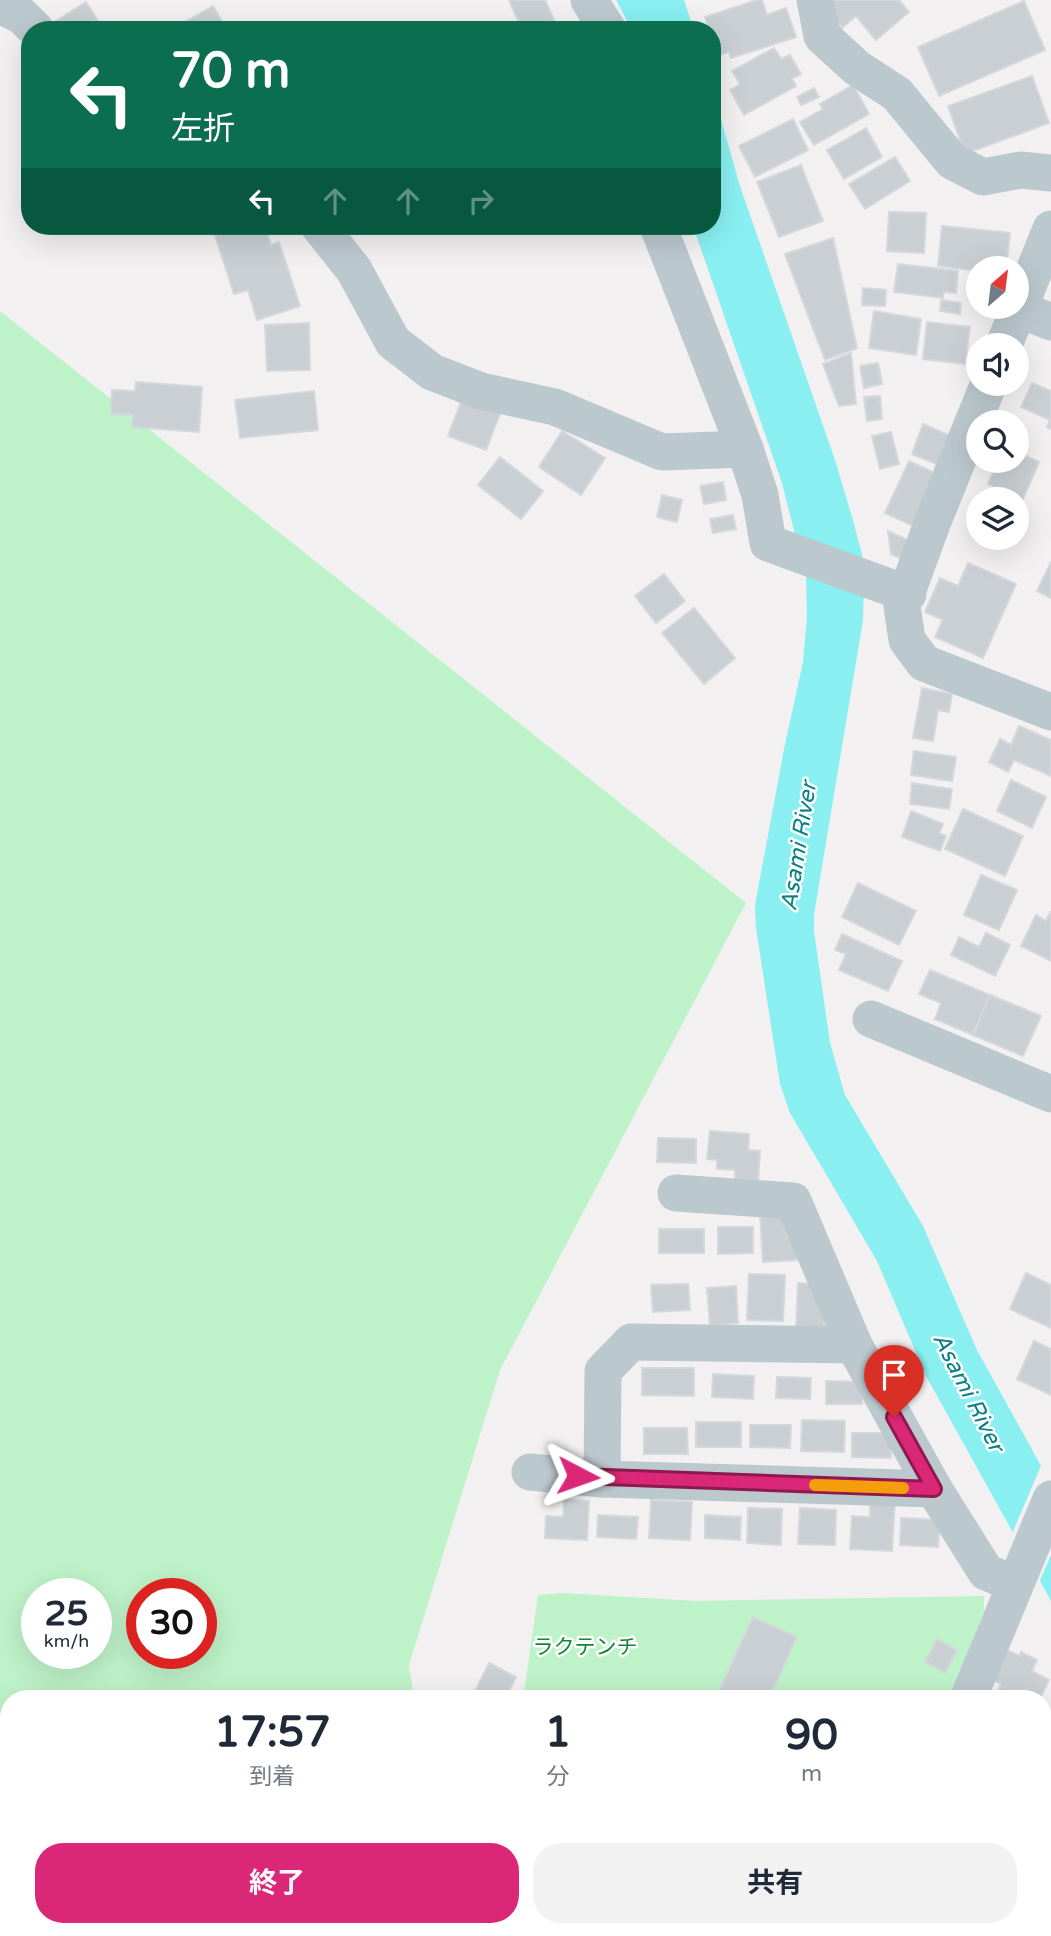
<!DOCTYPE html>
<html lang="ja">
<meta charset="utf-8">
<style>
:root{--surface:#fff;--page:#f2f2f3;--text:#1f2937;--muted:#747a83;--accent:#db2777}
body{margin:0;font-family:"Varela Round","Noto Sans JP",sans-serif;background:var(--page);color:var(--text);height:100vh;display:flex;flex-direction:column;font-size:26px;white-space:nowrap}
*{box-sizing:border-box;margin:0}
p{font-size:23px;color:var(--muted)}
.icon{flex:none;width:38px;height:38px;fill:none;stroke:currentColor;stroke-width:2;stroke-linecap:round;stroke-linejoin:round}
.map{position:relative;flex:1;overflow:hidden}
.sheet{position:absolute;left:0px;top:1690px;width:1052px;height:247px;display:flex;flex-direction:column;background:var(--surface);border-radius:28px 28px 0 0;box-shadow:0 7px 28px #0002}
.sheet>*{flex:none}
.banner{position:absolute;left:21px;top:21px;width:700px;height:214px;border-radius:28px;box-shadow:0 7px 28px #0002;background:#0b6e4f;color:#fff;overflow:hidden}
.needle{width:46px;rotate:28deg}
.buttons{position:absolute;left:966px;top:256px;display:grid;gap:14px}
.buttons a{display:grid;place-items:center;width:63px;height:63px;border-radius:50%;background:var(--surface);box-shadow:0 7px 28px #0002;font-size:35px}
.speed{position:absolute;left:21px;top:1578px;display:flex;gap:14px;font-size:35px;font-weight:700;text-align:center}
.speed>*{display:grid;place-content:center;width:91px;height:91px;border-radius:50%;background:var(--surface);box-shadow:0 7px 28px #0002;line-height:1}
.speed small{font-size:18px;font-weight:400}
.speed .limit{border:10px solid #d22;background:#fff;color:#111}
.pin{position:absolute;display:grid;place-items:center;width:60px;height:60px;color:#fff;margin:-72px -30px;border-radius:50% 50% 50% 0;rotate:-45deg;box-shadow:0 0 7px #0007}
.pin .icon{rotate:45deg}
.me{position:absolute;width:77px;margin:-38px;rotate:94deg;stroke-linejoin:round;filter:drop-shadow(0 0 5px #0008)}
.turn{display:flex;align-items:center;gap:24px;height:147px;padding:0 35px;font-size:32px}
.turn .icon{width:91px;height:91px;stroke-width:2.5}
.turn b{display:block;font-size:49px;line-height:60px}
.lanes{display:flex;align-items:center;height:66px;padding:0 35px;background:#0003;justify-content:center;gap:35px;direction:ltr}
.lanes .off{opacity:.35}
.eta{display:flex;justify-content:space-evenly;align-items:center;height:119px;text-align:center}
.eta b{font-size:42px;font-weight:700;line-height:49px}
.cta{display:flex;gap:14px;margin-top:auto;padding:14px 35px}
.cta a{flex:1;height:80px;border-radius:28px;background:var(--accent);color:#fff;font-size:28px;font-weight:700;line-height:80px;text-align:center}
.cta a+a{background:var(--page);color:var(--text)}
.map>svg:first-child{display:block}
.green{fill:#bef2c8;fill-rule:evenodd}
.water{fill:#89eff1}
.pier{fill:#f3f0f1}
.building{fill:#cacfd3;stroke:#d4d8dc;stroke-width:2}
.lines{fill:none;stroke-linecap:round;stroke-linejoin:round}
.minor{stroke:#bbc8ce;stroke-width:37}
.route-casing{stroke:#8e194d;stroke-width:18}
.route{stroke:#db2777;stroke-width:12}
.slow{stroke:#f59e0b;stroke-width:12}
.labels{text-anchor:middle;stroke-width:5;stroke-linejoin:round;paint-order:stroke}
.park-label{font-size:21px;fill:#138636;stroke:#fff}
.water-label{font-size:23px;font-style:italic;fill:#098183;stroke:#fff}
</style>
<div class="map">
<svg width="1051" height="1936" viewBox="0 0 1051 1936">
<rect width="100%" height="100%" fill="#f3f0f1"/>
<g class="green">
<path d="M 0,311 L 746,903 L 500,1370 L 409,1665 L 414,1699 L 9,1699 L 9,1928 L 442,1928 L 443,1936 L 0,1936 ZM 37,1594 L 96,1594 L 96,1654 L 37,1654 ZM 142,1594 L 201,1594 L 201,1654 L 142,1654 Z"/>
<polygon points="563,1593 696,1601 984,1596 984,1611 949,1699 523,1699 538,1595"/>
<polygon points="563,1929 860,1929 857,1936 566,1936"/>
</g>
<g class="water">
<polygon points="616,0 684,0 694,30 632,30"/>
<polygon points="712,87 739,183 836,463 854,524 862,554 864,582 863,620 814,915 814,931 830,1043 845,1095 923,1226 977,1350 1051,1484 1051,1601 926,1376 877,1261 790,1113 780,1084 756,928 755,905 785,744 803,662 807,615 806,578 782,483 693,226 712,226"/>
</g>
<polygon class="pier" points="1043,1461 1051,1476 1051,1555 1038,1585 1011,1536"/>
<g class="building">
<polygon points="509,0 545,0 554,20 531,30 522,30"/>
<polygon points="757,0 762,0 767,15 786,8 796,37 731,58 729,52 718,56 712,30 710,30 705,17"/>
<polygon points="833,0 899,0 909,12 876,40 856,16 842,28 824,7"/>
<polygon points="1024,1 1045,50 939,96 918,47"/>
<polygon points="86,2 104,30 58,30 53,23"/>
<polygon points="213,6 227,30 173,30 173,29"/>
<polygon points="774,48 781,59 790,55 801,74 792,79 796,86 744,115 730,90 740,84 732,71"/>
<polygon points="1032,76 1049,123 965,154 948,106"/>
<polygon points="853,85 869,114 814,145 800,122 823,109 820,104"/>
<polygon points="814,88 819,97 801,105 797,97"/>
<polygon points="793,119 808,150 755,177 739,146"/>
<polygon points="866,128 882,157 844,179 827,150"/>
<polygon points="895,157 910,181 865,209 849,184"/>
<polygon points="801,165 823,221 779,237 757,182"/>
<polygon points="889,212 926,213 924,253 887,251"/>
<polygon points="212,226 265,226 271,245 279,242 300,306 257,320 248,290 234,294"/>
<polygon points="942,226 1010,233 1006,268 978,268 978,271 938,266"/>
<polygon points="833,238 857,348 825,360 785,254"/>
<polygon points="898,264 958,271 956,293 944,292 943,298 894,292"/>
<polygon points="863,288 886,290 885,306 862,305"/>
<polygon points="941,300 961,303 960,314 940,311"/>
<polygon points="874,311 921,319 916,355 869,348"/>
<polygon points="927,322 970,327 965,364 923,359"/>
<polygon points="309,323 310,370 267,371 265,325"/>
<polygon points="851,353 856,404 839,406 823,364"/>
<polygon points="878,363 882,384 864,388 860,366"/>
<polygon points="136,382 202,387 199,432 132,427 133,415 111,414 112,390 135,391"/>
<polygon points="1032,383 1051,391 1051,429 1047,427 1050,420 1021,407"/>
<polygon points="314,391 318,430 240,438 235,400"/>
<polygon points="880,396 882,419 867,421 864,397"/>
<polygon points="463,397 501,411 486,450 448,436"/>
<polygon points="923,424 951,436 939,465 912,454"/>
<polygon points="562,431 605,458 581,495 539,467"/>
<polygon points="891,432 899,464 880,469 872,436"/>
<polygon points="1017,452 1039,462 1023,499 988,484 998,461 1007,465 1009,460 1017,460"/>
<polygon points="500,457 543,491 521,519 478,485"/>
<polygon points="909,461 937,474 913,526 885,513"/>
<polygon points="723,482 726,500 704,504 700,486"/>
<polygon points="662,495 682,500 677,522 657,517"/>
<polygon points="733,515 736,529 713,533 710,519"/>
<polygon points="888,531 916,544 907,562 891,554"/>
<polygon points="1051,562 1051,598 1037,591"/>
<polygon points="968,563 1016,584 983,658 935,637 943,620 925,612 940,578 958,586"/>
<polygon points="664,574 685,601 656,623 635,596"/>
<polygon points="694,608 735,658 704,684 662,633"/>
<polygon points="922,688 952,694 949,712 938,710 933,741 913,738"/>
<polygon points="1019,726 1051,740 1051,776 1014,760 1008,772 989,762 1000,739 1011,745"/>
<polygon points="914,751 956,757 952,781 911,775"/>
<polygon points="1011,780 1046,797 1032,828 997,811"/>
<polygon points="912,783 952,789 949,809 910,804"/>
<polygon points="963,809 1023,836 1005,876 945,849"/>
<polygon points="911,811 943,824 939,833 946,836 940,851 902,837"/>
<polygon points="981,875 1017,890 999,930 964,915"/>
<polygon points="858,883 916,911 899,945 842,917"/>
<polygon points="1051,911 1051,961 1021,946 1036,915 1046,921"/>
<polygon points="986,933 1010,945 995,976 951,955 959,937 979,947"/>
<polygon points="842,934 902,961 888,991 839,970 846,954 835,950"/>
<polygon points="930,970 990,995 973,1035 935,1019 941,1003 919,994"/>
<polygon points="990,995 1041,1016 1023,1056 973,1035"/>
<polygon points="710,1131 749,1134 748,1150 760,1151 758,1181 735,1179 735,1170 717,1169 717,1160 707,1159"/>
<polygon points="658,1138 696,1139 696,1163 657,1162"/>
<polygon points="786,1214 787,1237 797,1237 798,1260 763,1262 760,1215"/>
<polygon points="718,1227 753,1227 753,1253 718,1254"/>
<rect x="659" y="1229" width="45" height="24"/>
<polygon points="1026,1273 1051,1285 1051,1328 1010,1309"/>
<polygon points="749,1274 785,1275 783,1321 747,1320"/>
<polygon points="798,1283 826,1285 824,1330 796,1329"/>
<polygon points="688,1284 690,1310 653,1312 651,1285"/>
<polygon points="736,1286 738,1323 710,1325 707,1288"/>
<polygon points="1034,1341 1051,1349 1051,1395 1017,1379"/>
<polygon points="642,1368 694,1368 694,1396 642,1395"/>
<polygon points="713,1374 754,1376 753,1399 712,1397"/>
<polygon points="777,1377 811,1378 810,1399 776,1398"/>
<polygon points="826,1381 862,1382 862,1404 826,1404"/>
<polygon points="802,1420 845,1421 844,1452 801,1451"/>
<rect x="696" y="1422" width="45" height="25"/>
<polygon points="750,1425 791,1425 790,1448 750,1447"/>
<polygon points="644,1428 687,1428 688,1454 644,1454"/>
<polygon points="852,1433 892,1433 891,1458 852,1457"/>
<polygon points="870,1498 895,1500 892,1551 850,1549 852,1516 870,1517"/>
<polygon points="564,1499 589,1501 587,1540 545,1538 546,1516 563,1517"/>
<polygon points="651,1500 692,1502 690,1540 649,1538"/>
<polygon points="748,1508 782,1509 781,1545 747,1543"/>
<polygon points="800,1508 836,1510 835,1545 798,1544"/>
<polygon points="598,1515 638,1517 636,1539 597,1537"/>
<polygon points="705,1515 741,1517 740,1540 705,1538"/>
<polygon points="901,1518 940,1520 938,1547 900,1545"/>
<polygon points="753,1617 797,1637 769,1699 715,1699"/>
<polygon points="937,1639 957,1650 945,1673 925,1662"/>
<polygon points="1005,1649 1020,1656 1021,1652 1037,1660 1032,1671 1049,1680 1040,1699 984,1699 986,1695 994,1699 1001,1684 991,1679"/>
<polygon points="489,1663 516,1677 505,1699 471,1699"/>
<polygon points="1043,1780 1051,1784 1051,1825 1049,1830 1043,1827"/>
<polygon points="897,1928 960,1928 957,1936 902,1936 895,1933"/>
</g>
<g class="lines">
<g class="minor">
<polyline points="589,0 608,30"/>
<polyline points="815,0 822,36 857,68 897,94 952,161 983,177 1021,170 1051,173"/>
<polyline points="0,5 22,16 36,30"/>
<polyline points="319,226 354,270 393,342 432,372 481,391 555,407 662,452 745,449"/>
<polyline points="658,226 745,449 760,495 768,543 908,594"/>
<polyline points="1019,309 1051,322"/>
<polyline points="1004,345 1051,229"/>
<polyline points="989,383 933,521 902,606 907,640 924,663 1051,712"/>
<polyline points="871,1019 1051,1094"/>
<polyline points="676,1193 793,1201 854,1345 934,1489 986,1572 1015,1584"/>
<polyline points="530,1472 602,1479 934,1489"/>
<polyline points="602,1479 603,1371 631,1342 854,1345"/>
<polyline points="968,1699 1051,1499"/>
<polyline points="872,1936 875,1928"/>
</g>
</g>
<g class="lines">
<defs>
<polyline id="route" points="578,1476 934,1489 894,1417"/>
</defs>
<use href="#route" class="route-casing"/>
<use href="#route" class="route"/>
<polyline class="slow" points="815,1485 903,1488"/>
</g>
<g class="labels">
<g class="park-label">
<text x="585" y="1654">ラクテンチ</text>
</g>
<g class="water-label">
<text transform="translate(798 846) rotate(-81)" y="8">Asami River</text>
<text transform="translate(969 1392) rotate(63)" y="8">Asami River</text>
</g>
</g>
</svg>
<div class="buttons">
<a><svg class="needle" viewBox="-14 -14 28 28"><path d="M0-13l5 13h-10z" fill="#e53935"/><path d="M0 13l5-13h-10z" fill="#747a83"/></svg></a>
<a><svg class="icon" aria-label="sound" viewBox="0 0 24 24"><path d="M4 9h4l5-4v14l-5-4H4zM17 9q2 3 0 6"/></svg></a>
<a><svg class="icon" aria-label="search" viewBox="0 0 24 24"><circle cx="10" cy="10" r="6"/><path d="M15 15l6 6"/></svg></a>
<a><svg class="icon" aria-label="layers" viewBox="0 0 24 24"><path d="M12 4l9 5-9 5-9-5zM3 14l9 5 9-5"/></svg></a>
</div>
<div class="speed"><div>25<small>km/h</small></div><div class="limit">30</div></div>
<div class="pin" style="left:894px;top:1417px;background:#d93025"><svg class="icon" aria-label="arrive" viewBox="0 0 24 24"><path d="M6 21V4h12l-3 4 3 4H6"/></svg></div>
<svg class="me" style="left:578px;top:1476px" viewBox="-20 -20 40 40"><path d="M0-17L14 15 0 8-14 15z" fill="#db2777" stroke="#fff" stroke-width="4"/></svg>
<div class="banner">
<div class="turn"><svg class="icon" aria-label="left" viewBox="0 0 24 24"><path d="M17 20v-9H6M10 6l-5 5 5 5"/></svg><div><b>70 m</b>左折</div></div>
<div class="lanes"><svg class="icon" aria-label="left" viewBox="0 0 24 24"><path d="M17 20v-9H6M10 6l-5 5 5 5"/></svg><svg class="icon off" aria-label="ahead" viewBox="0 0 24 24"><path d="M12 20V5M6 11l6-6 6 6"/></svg><svg class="icon off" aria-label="ahead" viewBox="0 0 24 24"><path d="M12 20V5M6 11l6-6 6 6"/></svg><svg class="icon off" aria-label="right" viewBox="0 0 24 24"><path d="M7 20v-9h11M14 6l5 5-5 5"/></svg></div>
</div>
<section class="sheet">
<div class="eta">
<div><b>17:57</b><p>到着</p></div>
<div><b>1</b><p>分</p></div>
<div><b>90</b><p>m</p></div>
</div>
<div class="cta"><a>終了</a><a>共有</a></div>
</section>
</div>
